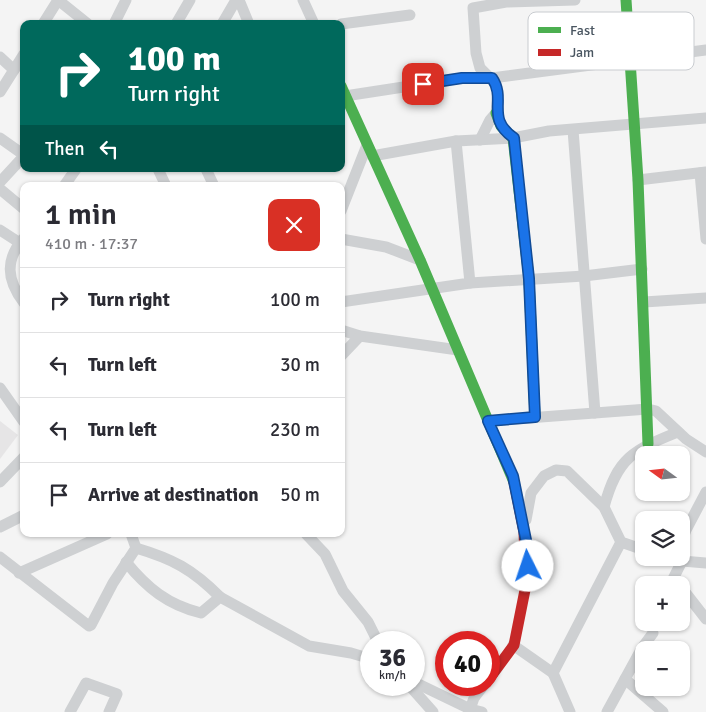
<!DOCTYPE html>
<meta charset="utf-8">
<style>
:root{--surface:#fff;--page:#f2f2f3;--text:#2b2b33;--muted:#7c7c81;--line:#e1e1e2}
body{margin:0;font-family:Signika,sans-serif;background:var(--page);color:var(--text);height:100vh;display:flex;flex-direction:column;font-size:19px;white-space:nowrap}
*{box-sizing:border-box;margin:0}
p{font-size:16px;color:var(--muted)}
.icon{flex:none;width:28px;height:28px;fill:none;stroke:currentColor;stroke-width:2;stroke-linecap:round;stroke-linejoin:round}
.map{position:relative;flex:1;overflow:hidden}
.side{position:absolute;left:20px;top:182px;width:325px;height:355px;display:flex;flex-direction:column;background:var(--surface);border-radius:10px;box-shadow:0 1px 4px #0004}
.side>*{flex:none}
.hud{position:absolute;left:20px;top:20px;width:325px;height:152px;border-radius:10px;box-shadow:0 1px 4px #0004;background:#00695c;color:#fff;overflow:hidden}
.needle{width:32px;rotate:285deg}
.tools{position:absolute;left:635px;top:446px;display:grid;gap:10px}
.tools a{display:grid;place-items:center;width:55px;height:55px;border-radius:10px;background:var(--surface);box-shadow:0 1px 4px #0004;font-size:25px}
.speed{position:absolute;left:360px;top:631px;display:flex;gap:10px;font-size:25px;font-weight:700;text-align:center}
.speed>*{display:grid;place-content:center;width:65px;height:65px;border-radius:50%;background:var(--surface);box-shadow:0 1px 4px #0004;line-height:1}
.speed small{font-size:12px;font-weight:400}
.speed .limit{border:8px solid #d22;background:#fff;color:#111}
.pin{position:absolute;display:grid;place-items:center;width:42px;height:42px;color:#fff;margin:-21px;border-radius:10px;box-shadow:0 2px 8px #0006}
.me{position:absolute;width:55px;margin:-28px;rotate:356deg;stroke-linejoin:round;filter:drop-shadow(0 0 4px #0008)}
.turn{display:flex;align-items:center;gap:18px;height:105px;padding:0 25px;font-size:22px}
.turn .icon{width:65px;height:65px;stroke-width:2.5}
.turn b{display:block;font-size:35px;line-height:42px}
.then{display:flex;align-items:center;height:48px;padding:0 25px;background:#0003;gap:10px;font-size:19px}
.round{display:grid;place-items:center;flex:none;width:52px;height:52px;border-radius:10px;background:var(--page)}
.head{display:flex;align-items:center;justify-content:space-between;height:85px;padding:0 25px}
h1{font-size:30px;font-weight:600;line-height:38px}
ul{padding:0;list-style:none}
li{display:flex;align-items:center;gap:15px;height:65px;padding:0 25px;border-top:1px solid var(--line)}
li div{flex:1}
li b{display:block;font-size:19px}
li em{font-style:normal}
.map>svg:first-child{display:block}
.education{fill:#e6e5e6}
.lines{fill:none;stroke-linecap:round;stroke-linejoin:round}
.street{stroke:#ced0d2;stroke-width:11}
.fast{stroke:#4caf50;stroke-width:11}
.jam{stroke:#c62828;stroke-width:11}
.route-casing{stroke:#114b97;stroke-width:12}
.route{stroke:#1a73e8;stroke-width:9}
.key{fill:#fff;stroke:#c9ccd0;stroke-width:1}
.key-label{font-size:14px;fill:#4a5661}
</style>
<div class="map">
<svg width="706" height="712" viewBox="0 0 706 712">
<rect width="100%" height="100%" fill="#f4f4f4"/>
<polygon class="education" points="0,421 18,435 0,459"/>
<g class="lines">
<g class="street">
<polyline points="58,0 88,24"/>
<polyline points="239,0 249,24"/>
<polyline points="303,0 314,24"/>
<polyline points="43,24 58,0"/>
<polyline points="114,24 126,0"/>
<polyline points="176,24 190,0"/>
<polyline points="222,24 236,0"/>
<polyline points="341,24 410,15"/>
<polyline points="0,57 14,70"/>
<polyline points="0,92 24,54"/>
<polyline points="345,96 462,78 492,78 706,50"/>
<polyline points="573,130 595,413"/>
<polyline points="0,138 24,155"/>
<polyline points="480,140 490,120 496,113 498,93 496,84 480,68 476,53 473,8 506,2 575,0"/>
<polyline points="372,156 456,141 513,138 549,131 706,118"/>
<polyline points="158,169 166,186"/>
<polyline points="206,169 214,186"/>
<polyline points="700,173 706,239"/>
<polyline points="638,180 706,172"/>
<polyline points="0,182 24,156"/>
<polyline points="64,186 76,169"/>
<polyline points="0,189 24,209"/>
<polyline points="341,211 367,145"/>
<polyline points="0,230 20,243"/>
<path d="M 24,238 C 4,260 7,281 24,303"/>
<polyline points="341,239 386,247 420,260"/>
<polyline points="470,283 584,276 642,269"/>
<polyline points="341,302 470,283 456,141"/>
<polyline points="644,302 706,298"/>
<polyline points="341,330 360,336 458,350"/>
<polyline points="341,356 360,336"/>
<polyline points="0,388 24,422"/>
<polyline points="488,421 648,409 656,411 686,439 706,452"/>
<polyline points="0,482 24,457"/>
<path d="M 604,507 C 617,458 633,450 678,432"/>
<polyline points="526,520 531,493 544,476 556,470 567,471 604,507 621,542 644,550"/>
<polyline points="0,527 24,515"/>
<polyline points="131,534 136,548"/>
<polyline points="306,534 325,554 343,591 368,622 378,642"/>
<path d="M 136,548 C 173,559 192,569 220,597"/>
<polyline points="0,557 89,626 91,625 113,583 136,548"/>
<polyline points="667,558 682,561 706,563"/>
<path d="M 126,562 C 147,588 168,605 201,613 L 220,597 L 309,646 L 351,653 L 371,659"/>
<polyline points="19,573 107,534"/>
<polyline points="670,585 682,561 681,544 686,530 706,492"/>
<polyline points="681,587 706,619"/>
<polyline points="513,645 553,673 570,712"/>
<polyline points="553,673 621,542"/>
<polyline points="625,679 663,712"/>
<polyline points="414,682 470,709 482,712"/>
<polyline points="409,685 433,712"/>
<polyline points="70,712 86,683 117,694 109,712"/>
<polyline points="469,712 474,698 484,685"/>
<polyline points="607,712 642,648 653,633"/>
</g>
<g class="fast">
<polyline points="626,0 638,180 648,444"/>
<polyline points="341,86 420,260 514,482"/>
<polyline points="496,113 501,126 513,138 529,279 535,417"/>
</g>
<polyline class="jam" points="489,679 514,645 526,585 524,532 514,482"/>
</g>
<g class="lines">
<defs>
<path id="route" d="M 423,84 L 462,78 L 492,78 C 507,100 485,118 514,138 L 529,279 L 535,417 L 488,421 L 513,476 L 528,550 L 528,566"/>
</defs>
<use href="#route" class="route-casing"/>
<use href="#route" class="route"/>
</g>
<rect x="528" y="12" width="166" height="58" rx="8" class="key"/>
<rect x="538" y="27" width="23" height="6" fill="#4caf50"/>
<rect x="538" y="49" width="23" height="7" fill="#c62828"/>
<g class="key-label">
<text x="570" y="35">Fast</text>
<text x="570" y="57">Jam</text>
</g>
</svg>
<div class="tools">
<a><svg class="needle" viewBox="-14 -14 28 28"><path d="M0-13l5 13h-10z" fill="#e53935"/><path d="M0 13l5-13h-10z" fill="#7c7c81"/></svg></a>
<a><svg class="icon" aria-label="layers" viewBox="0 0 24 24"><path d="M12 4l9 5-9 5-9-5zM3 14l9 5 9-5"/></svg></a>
<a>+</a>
<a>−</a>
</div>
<div class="speed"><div>36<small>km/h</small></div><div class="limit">40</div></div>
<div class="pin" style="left:423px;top:84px;background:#d93025"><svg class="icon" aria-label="arrive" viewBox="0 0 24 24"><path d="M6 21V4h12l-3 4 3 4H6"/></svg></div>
<svg class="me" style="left:528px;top:566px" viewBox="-20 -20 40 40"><circle r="19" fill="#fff"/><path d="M0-13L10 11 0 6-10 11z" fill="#1a73e8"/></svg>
<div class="hud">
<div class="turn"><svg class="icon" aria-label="right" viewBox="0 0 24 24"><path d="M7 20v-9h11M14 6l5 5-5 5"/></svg><div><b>100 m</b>Turn right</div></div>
<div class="then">Then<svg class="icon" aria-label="left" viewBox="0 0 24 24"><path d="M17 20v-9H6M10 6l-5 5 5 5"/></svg></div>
</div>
<section class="side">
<div class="head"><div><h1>1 min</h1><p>410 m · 17:37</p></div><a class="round" style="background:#d93025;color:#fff"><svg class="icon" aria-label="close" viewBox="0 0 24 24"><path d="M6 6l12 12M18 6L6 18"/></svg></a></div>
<ul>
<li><svg class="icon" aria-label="right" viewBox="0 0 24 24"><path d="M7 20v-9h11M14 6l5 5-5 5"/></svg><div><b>Turn right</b></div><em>100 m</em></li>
<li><svg class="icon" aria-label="left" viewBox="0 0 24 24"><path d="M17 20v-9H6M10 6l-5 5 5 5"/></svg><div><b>Turn left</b></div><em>30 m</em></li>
<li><svg class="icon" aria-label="left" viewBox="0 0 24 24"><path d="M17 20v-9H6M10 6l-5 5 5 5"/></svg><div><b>Turn left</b></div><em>230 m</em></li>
<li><svg class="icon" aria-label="arrive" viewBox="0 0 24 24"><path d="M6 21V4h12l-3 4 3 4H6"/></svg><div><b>Arrive at destination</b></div><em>50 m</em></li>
</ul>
</section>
</div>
